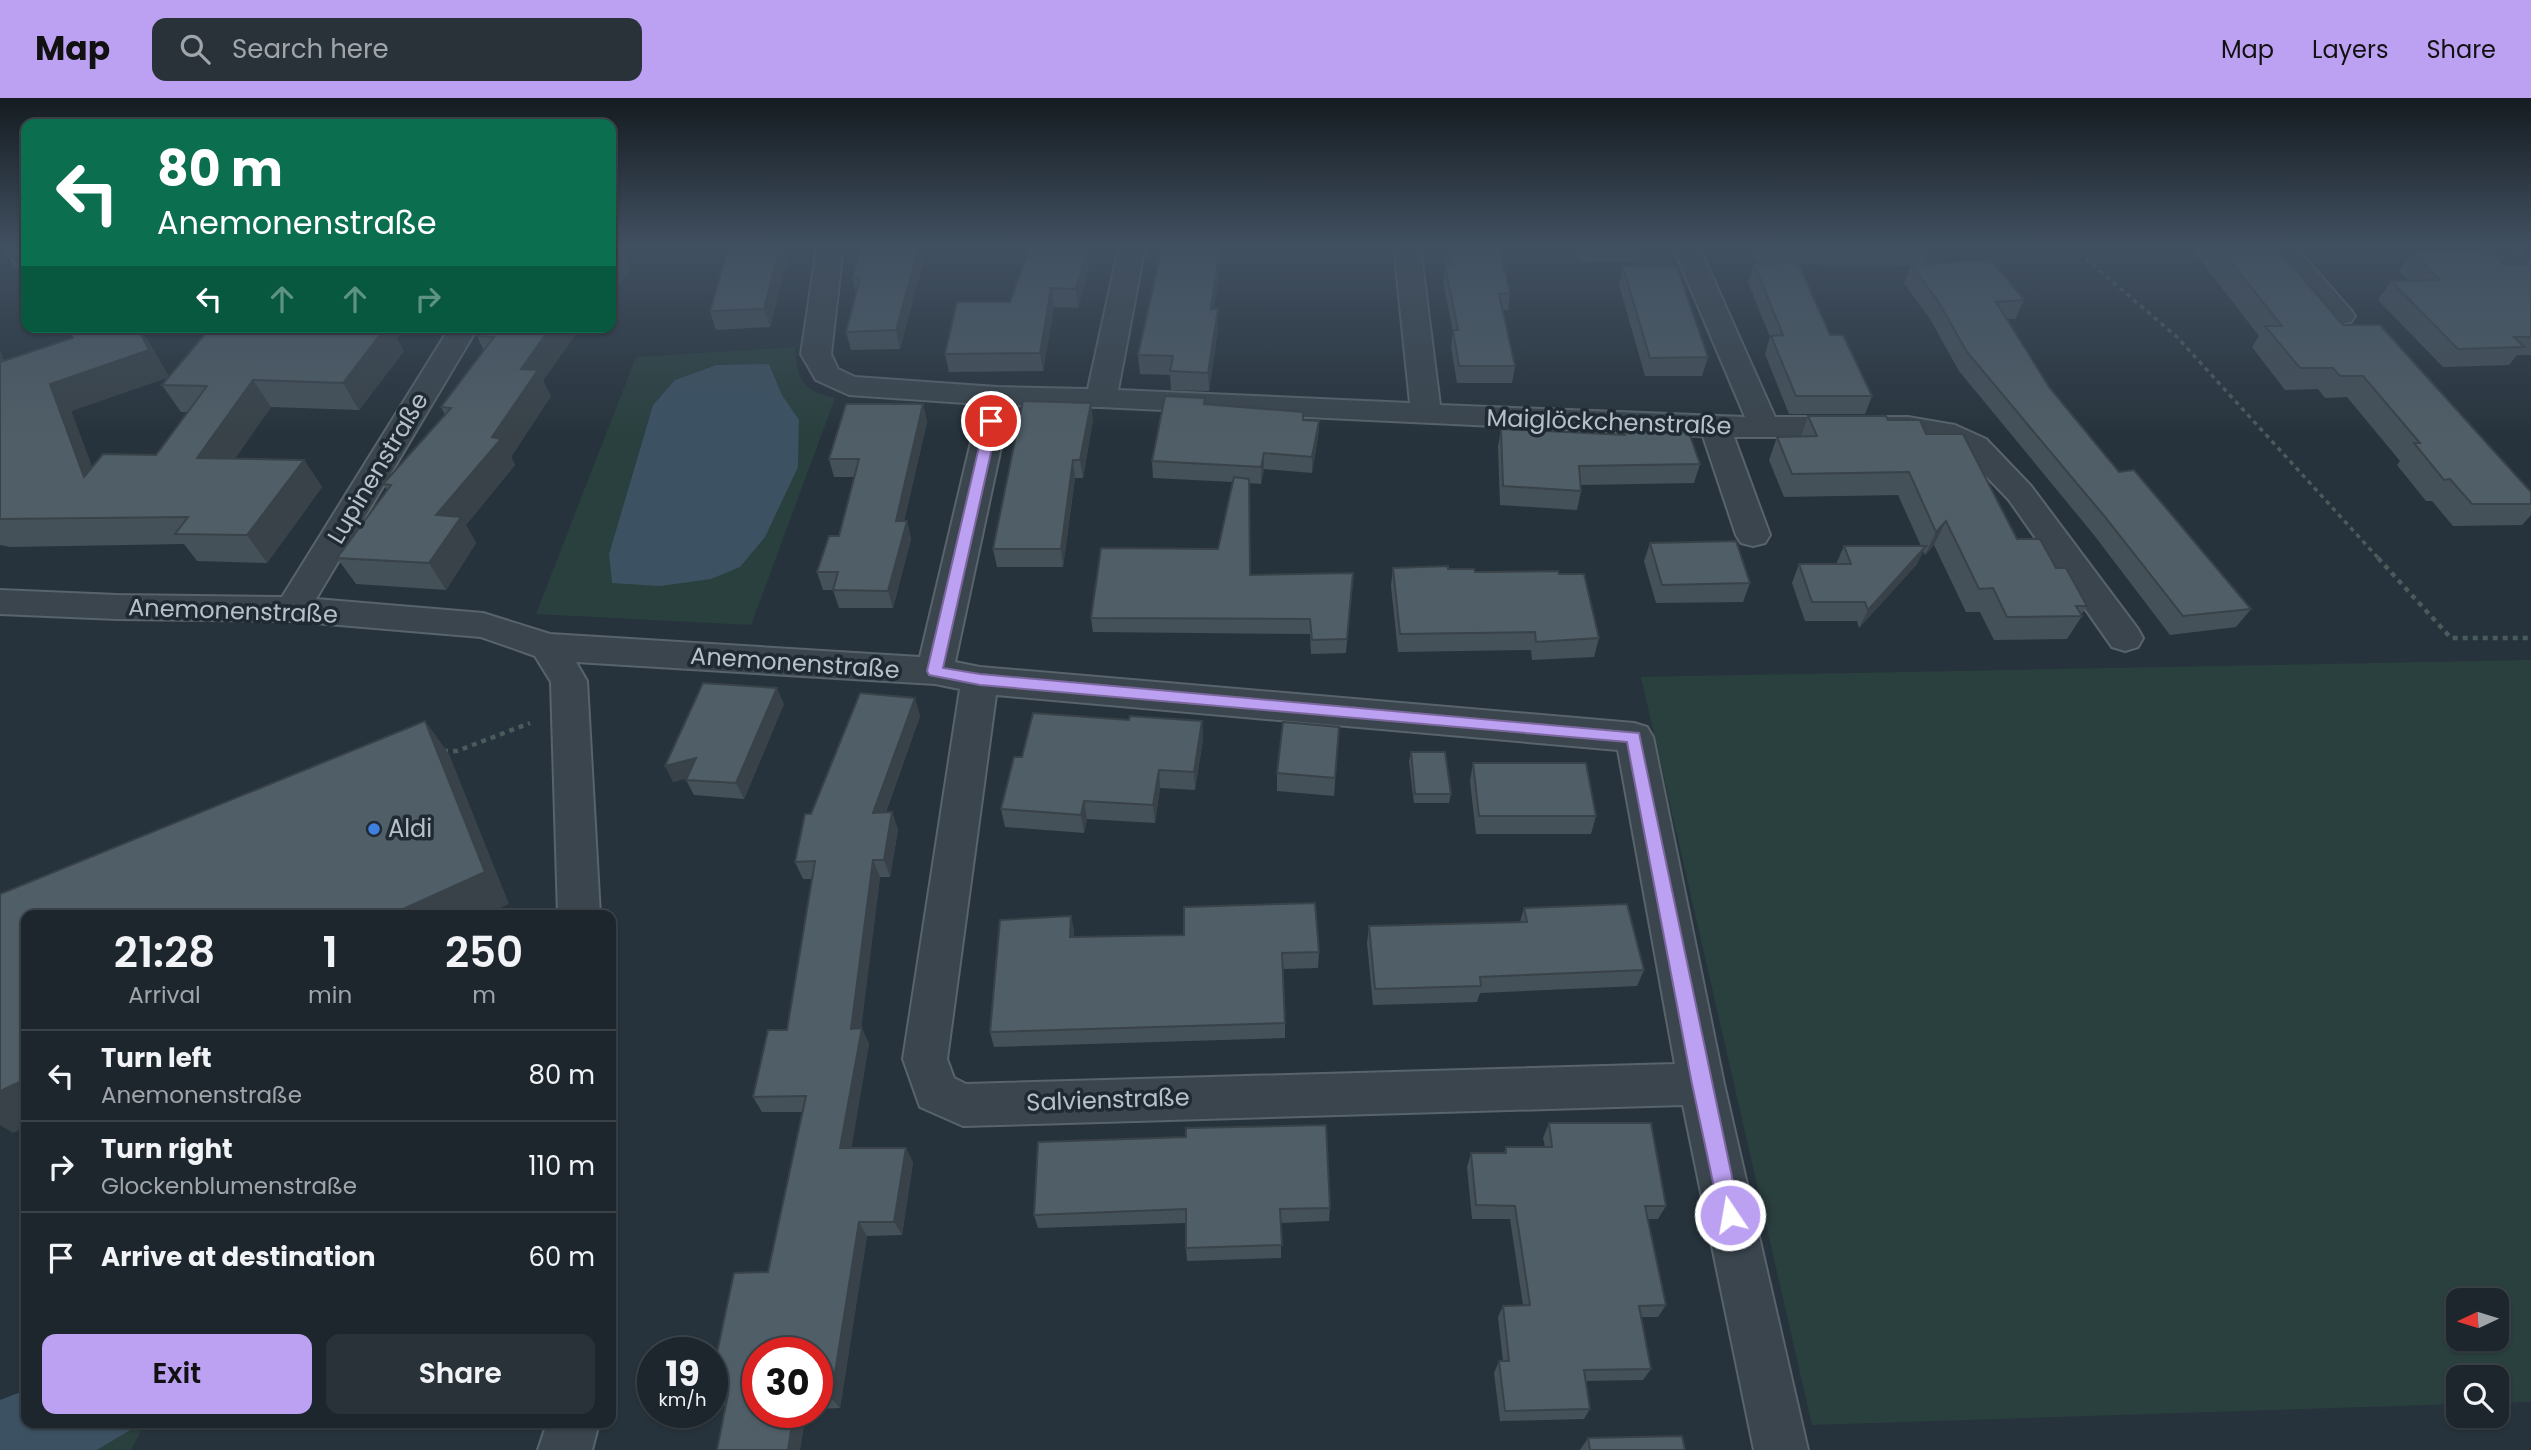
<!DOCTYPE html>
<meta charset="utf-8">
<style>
:root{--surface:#1d262d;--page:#2a3239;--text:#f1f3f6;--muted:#a0a5aa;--line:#3b4349;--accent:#bca0f2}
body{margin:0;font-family:Poppins,sans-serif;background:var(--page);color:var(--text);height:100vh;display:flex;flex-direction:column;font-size:26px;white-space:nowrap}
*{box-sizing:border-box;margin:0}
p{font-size:23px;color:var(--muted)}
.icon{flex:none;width:38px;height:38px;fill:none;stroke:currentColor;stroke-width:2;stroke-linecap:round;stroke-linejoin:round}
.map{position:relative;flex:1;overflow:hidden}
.sheet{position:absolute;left:21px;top:812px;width:595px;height:518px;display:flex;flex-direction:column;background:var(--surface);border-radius:14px;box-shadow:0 2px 5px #0004,0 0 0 2px var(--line)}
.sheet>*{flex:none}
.banner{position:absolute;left:21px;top:21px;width:595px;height:214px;border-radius:14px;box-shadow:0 2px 5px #0004,0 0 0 2px var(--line);background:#0b6e4f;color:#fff;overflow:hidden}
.needle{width:46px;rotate:266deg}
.controls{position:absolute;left:2446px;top:1190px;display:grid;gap:14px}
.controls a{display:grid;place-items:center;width:63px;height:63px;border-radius:14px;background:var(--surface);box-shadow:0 2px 5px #0004,0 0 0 2px var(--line);font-size:35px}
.speed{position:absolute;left:637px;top:1239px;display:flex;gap:14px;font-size:35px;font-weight:700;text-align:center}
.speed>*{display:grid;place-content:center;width:91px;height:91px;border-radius:50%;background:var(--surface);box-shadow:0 2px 5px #0004,0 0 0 2px var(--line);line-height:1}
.speed small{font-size:18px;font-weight:400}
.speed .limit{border:10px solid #d22;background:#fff;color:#111}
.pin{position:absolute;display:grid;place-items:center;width:60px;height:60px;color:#fff;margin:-30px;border:4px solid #fff;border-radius:50%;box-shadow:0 2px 7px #0007}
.me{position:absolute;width:77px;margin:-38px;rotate:348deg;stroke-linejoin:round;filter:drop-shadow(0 0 5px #0008)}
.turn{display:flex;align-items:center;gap:24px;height:147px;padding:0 21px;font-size:32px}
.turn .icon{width:91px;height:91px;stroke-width:2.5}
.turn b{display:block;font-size:49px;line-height:60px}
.lanes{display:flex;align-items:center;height:66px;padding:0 21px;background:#0003;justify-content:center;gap:35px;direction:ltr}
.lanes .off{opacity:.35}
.eta{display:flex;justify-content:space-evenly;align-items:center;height:119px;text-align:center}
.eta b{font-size:42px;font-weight:600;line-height:49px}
.primary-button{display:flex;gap:14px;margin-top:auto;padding:14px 21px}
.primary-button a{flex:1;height:80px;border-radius:14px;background:var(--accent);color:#111;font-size:28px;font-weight:600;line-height:80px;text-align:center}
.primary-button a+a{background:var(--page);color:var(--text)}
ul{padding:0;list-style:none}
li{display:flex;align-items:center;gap:21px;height:91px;padding:0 21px;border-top:2px solid var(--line)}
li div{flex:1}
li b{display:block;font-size:26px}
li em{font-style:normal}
header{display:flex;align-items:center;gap:42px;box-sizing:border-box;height:98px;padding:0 35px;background:var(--accent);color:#111}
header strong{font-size:33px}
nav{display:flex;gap:38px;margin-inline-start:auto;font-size:24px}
.search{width:490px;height:63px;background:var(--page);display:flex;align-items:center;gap:18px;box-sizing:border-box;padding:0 24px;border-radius:14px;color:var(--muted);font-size:26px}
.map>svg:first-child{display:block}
.green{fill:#2a403e;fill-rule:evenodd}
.water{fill:#3c5262}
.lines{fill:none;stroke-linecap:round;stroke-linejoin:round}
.minor-casing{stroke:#58636b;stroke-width:4}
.path-far1{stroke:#495c5b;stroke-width:3.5;stroke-dasharray:4.5 4.5;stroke-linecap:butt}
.path{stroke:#495c5b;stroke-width:4.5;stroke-dasharray:5 5;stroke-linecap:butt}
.minor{fill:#3a454d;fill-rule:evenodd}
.wall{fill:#455159}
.shaded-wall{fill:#384248}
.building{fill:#505e67;stroke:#384248;stroke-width:2}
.route{fill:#bca0f2;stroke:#7a689d;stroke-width:2}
.shop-dot{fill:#3f7fe0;stroke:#1f2a32;stroke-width:2.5}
.labels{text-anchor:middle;stroke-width:7;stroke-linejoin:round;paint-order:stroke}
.street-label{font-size:24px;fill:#b7c0c8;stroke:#1f2a32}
.poi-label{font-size:24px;fill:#b7c0c8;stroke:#1f2a32;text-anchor:start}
</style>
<header>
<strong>Map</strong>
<div class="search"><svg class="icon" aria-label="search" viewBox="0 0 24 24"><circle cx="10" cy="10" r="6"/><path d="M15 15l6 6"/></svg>Search here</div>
<nav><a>Map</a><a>Layers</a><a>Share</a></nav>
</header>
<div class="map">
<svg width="2531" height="1352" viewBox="0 0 2531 1352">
<rect width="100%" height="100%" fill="#27333c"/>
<g class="green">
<path d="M 795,249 C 796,281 803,293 835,300 L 751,527 L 536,516 L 636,259 ZM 769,266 L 782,297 L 799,323 L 798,369 L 612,485 L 609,456 L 653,307 L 675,282 L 715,267 Z"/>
<path d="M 2531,562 L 2531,1304 L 2497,1305 L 2497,1279 L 2459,1279 L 2459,1306 L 1812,1327 L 1641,579 ZM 2459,1202 L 2497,1202 L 2497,1241 L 2459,1241 Z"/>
<polygon points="142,1325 145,1325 131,1352 97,1352"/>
</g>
<g class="water">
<polygon points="769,266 782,297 799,322 798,369 765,439 740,469 711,481 660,488 612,485 609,456 653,307 675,282 716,267"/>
<polygon points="26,1292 26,1325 142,1325 97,1352 0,1352 0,1302"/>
</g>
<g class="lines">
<defs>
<g id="minor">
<polygon points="5,149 26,149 26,168 16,166"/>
<path d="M 817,149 L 843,149 L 831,256 L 838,271 L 855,279 L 997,289 L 1088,291 L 1119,149 L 1145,149 L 1118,292 L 1410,305 L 1394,149 L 1420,149 L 1440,307 L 1745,319 L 1673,149 L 1699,149 L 1775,319 L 1908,319 L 1955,327 L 1986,341 L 2031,388 L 2138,531 L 2143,540 L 2138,549 L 2125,553 L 2112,549 L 2009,402 L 1964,355 L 1937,343 L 1908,339 L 1734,339 L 1770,437 L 1765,445 L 1753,448 L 1741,445 L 1736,437 L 1703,338 L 1101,309 L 1010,307 L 955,564 L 980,569 L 1634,625 L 1647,629 L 1653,639 L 1724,986 L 1808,1352 L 1754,1352 L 1683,1007 L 963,1028 L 920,1009 L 903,961 L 960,591 L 935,586 L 576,564 L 587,583 L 600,817 L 558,817 L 551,584 L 535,558 L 481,539 L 292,523 L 117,521 L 0,516 L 0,492 L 117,497 L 282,499 L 450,229 L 478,229 L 316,501 L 483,515 L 550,536 L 920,559 L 980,306 L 849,297 L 816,282 L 801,256 ZM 996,597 L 1618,652 L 1675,966 L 966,986 L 954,980 L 947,961 Z"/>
<polygon points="2268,149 2295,149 2351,212 2355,218 2351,224 2341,226 2331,224"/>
<polygon points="2483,149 2512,149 2531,166 2531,188 2521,186"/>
<polygon points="547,1325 599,1325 592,1352 538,1352"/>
</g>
</defs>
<use href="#minor" class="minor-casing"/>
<polyline class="path-far1" points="2072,149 2177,239 2380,462"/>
<g class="path">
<polyline points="2378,460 2451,540 2531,540"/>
<polyline points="443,653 457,653 530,625"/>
</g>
<use href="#minor" class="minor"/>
</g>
<g class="wall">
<polygon points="790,149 770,229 716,232 710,213"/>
<polygon points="862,149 927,149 900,251 851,252 846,234 856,195 852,180"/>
<polygon points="1030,149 1091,149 1088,160 1089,171 1078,210 1054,209 1043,273 949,274 945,256 1010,204"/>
<polygon points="1444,149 1499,149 1510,195 1508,212 1503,212 1515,268 1512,285 1457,285 1451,249 1453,234 1443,184 1445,167 1443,160"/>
<polygon points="1575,149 1643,149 1639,163 1581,165"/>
<polygon points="1750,149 1932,149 1925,166 2024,202 2015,221 2007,221 2049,289 2119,374 2251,511 2236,529 2170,537 2094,437 1959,273 1930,221 1904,185 1911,167 1916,167 1798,166 1830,237 1872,298 1865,316 1789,316 1765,256 1770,239 1748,184 1754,166 1757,166"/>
<polygon points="2190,149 2276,149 2343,227 2531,394 2531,417 2522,427 2453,428 2432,403 2426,403 2397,367 2400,363 2347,299 2325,300 2318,291 2285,292 2252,249 2259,238"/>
<polygon points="1220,150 1220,168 1214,211 1218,230 1209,293 1171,292 1170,277 1140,276 1138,257"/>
<polygon points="2412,155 2504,167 2531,167 2531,257 2517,257 2509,267 2443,269 2378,202 2391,183 2409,183 2399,173"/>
<polygon points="1623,169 1708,259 1702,278 1645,278 1619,187"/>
<polygon points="484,229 543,283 551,298 511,359 515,367 466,427 476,445 446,492 356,486 337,460 387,392 383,386 445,317 441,309 484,253 477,238"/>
<polygon points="147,241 169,279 71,313 92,369 156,357 188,314 181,314 162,287 397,241 404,253 359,312 271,309 235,360 304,362 322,389 267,465 197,463 184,446 10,449 0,447 0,252 4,263"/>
<polygon points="923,306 927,324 904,423 907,423 911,441 893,510 839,510 833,492 823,492 817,474 839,438 854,379 834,379 829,361"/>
<polygon points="1205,306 1303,322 1319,323 1318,339 1312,375 1264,371 1261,386 1249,385 1250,477 1353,475 1346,555 1311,556 1310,536 1093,534 1091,520 1218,451 1233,384 1153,380 1152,363"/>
<polygon points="1808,318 1888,322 1926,336 2017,441 2056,470 2087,508 2081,517 2082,518 2067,541 1994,542 1980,514 1966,514 1934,447 1925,457 1923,453 1917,466 1859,530 1857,523 1805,523 1792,485 1799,466 1836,466 1844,448 1921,448 1898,397 1784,399 1769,362 1777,339 1801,338"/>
<polygon points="1093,322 1083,380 1075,380 1063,469 997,469 993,451"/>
<polygon points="1501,331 1623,337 1624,333 1700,366 1694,385 1581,387 1581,393 1577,412 1500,407 1498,349"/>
<polygon points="1650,445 1750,485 1743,504 1656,505 1644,463"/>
<polygon points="1393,470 1448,471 1475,474 1559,476 1599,540 1594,559 1532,562 1531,552 1398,554 1391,488"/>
<polygon points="784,606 744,701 694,697 686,682 687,680 673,684"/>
<polygon points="920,618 886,714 892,714 898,732 890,779 880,779 861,930 869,946 851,1050 913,1064 902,1137 867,1138 840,1310 817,1311 817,1255 758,1255 806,1314 800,1352 717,1352 726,1307 720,1308 712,1301 712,1278 768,1174 803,1014 762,1014 753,999 787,932 812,781 803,781 795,764 811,716"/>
<polygon points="1129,622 1202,623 1203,641 1195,692 1160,690 1155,725 1087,721 1084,735 1005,729 1001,711 1022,659"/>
<polygon points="1339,629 1334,698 1277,693 1277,675"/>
<polygon points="1411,654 1451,696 1449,705 1414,705 1409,663"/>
<polygon points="1473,665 1596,718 1591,736 1476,736 1470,683"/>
<polygon points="1524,810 1644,872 1637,888 1480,895 1477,904 1373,907 1367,845 1369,828 1520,824"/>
<polygon points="1071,818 1074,834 1074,839 1319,854 1318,870 1282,871 1285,925 1285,940 994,949 990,934"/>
<polygon points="1549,1025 1666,1108 1658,1121 1648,1121 1666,1207 1658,1219 1641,1219 1651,1271 1643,1282 1586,1283 1590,1311 1584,1321 1500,1323 1494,1275 1499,1263 1503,1263 1498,1219 1503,1208 1523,1207 1510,1121 1472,1121 1467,1069 1471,1055 1504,1055 1506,1049 1545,1049 1543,1040"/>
<polygon points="1038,1044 1330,1110 1329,1123 1281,1125 1281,1160 1187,1163 1186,1150 1186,1125 1038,1130 1034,1117"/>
<polygon points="1588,1340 1685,1352 1580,1352"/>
</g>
<g class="shaded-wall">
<polygon points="617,149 623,149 631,170 611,196 611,156"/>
<polygon points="780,149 790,149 770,229 764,211"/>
<polygon points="919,149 927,149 900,251 896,232"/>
<polygon points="1084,149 1091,149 1088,160 1089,171 1078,210 1076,191"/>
<polygon points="1220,150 1220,168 1211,230 1211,211"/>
<polygon points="1051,190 1054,209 1043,273 1040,255"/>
<polygon points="1218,211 1218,230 1209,293 1208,275"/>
<polygon points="137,229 139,229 147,241 169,279 71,313 106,406 84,379 50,286"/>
<polygon points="377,229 405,229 397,241 404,253 359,312 343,285"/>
<polygon points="551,229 581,229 543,283 551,298 511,359 515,367 466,427 476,445 446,492 429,465 436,417 492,339 521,271"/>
<polygon points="0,252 15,293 0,275"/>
<polygon points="253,282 271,309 217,387 197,360"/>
<polygon points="1091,305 1093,322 1083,380 1080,362"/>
<polygon points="923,306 927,324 900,441 896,423"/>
<polygon points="1319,323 1318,339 1312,375 1312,359"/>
<polygon points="1264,355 1264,371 1261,386 1261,369"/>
<polygon points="304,362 322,389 267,465 247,437"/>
<polygon points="1073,362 1075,380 1063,469 1061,451"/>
<polygon points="907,423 911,441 893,510 888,493"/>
<polygon points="1946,423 1934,447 1925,457 1936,434"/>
<polygon points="1926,448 1917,466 1859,530 1868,512"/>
<polygon points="777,590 784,606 744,701 736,685"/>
<polygon points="915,600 920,618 879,732 873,715"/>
<polygon points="425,623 449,656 509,806 485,817 390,817"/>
<polygon points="1202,623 1203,641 1195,692 1194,674"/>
<polygon points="696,660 704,676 673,684 665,668"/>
<polygon points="1159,672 1160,690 1155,725 1153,707"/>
<polygon points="1084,703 1087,721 1084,735 1081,717"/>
<polygon points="892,714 898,732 890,779 884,762"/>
<polygon points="873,762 880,779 859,947 851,931"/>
<polygon points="1071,818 1074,834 1073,855 1070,839"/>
<polygon points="862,930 869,946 849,1065 840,1050"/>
<polygon points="26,981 26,1029 13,1035 0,1027 0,993"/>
<polygon points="906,1050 913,1064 902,1137 894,1124"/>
<polygon points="859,1124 867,1138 840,1310 831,1300"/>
<polygon points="794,1314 806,1314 800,1352 788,1352"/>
</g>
<g class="building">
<polygon points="611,149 617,149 611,156"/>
<polygon points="729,149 780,149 764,211 710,213"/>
<polygon points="862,149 919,149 896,232 846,234 860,180 852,180"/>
<polygon points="1030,149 1084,149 1083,152 1087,152 1076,191 1051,190 1040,255 945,256 957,204 1010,204"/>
<polygon points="1162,149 1220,150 1211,211 1218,211 1208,275 1170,273 1173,258 1138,257"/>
<polygon points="1446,149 1499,149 1510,195 1499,196 1515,268 1459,268 1453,232 1458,232 1445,167 1450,167"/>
<polygon points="2219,149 2276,149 2343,227 2380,227 2531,394 2531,406 2472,406 2450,381 2444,382 2414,345 2420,345 2363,278 2340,278 2333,270 2300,270 2265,228 2282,228"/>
<polygon points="2489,153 2504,167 2531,167 2531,239 2514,239 2524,249 2458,251 2391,183 2440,182 2412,155"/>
<polygon points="1991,162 2024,202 1996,204 2049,289 2119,374 2134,372 2251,511 2183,518 2105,419 1967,254 1938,203 1911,167"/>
<polygon points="1798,165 1830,237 1843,237 1872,298 1796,298 1771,238 1783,237 1754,166"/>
<polygon points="1623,169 1677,169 1708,259 1650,260"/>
<polygon points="82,229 137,229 149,252 50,286 84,379 103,356 156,357 207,288 162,287 211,229 386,229 343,285 253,282 197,360 304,362 247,437 175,436 188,419 0,421 0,264 73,240 70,233"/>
<polygon points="484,229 551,229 521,271 538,272 492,339 501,341 436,417 461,419 429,465 337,460 391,387 383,386 451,310 441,309 494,239 477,238"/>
<polygon points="1165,298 1205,300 1204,306 1303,314 1303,322 1319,323 1312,359 1264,355 1261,369 1152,363"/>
<polygon points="1023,303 1091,305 1080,362 1073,362 1061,451 993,451"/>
<polygon points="846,306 923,306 896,423 907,423 888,493 833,492 838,474 817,474 829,438 839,438 859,361 829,361"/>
<polygon points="1808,318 1886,318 1888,322 1920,322 1926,336 1963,336 2017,441 2040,441 2056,470 2066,470 2087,508 2076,508 2082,518 2007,519 1993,490 1979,491 1946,423 1936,434 1909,374 1792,376 1777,339 1817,338"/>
<polygon points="1501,331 1625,337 1624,333 1688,332 1700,366 1579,368 1581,393 1503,388"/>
<polygon points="1234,379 1249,381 1250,477 1353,475 1347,541 1312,542 1310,521 1091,520 1101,450 1218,451"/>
<polygon points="1736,443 1750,485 1662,487 1650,445"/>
<polygon points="1844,448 1926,448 1868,512 1865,504 1812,504 1799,466 1851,466"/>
<polygon points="1448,468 1448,471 1474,471 1475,474 1558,473 1559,476 1584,476 1599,540 1536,544 1535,534 1400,536 1393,470"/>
<polygon points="703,585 777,590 736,685 686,682 696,660 665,668"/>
<polygon points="860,595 915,600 873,715 892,714 884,762 873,762 851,931 862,930 840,1050 906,1050 894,1124 859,1124 831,1300 817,1300 817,1255 758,1255 758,1314 794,1314 788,1352 717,1352 728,1296 712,1297 712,1278 734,1175 768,1174 806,998 753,999 768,932 787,932 815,763 795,764 805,716 811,716"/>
<polygon points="1033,615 1129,622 1130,618 1202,623 1194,674 1159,672 1153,707 1084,703 1081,717 1001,711 1014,659 1022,659"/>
<polygon points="425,623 485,774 390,817 26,817 26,981 0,993 0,796"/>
<polygon points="1283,624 1339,629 1335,680 1277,675"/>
<polygon points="1411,654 1445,654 1451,696 1415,696"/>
<polygon points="1473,665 1586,665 1596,718 1479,718"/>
<polygon points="1315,805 1319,854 1282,855 1285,925 990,934 1000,822 1071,818 1070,839 1184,837 1184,809"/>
<polygon points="1627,806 1644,872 1480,879 1481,888 1375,891 1369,828 1527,824 1524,810"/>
<polygon points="1549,1025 1651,1025 1666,1108 1645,1108 1666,1207 1639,1208 1651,1271 1584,1272 1590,1311 1505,1313 1499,1263 1509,1263 1503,1208 1530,1207 1515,1108 1476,1107 1471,1055 1506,1055 1506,1049 1552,1049"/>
<polygon points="1326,1027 1330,1110 1280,1111 1282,1147 1186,1150 1186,1111 1034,1117 1038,1044 1186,1039 1186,1030"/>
<polygon points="1682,1338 1685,1352 1590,1352 1588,1340"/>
</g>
<linearGradient id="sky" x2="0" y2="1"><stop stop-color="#151c21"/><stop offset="0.44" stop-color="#415061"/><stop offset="1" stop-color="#415061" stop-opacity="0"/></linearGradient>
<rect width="2531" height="338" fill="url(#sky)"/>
<polygon class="route" points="991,319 998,323 943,570 980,576 1639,635 1740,1117 1737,1124 1730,1126 1722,1124 1720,1117 1692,986 1627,644 980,587 929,577 927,573 985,323"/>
<circle class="shop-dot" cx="374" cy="731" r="7"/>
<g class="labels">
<g class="street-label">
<text transform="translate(1609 324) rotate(2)" y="8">Maiglöckchenstraße</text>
<text transform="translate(378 370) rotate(-59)" y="8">Lupinenstraße</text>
<text transform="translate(233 513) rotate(2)" y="8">Anemonenstraße</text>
<text transform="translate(795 565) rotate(4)" y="8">Anemonenstraße</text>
<text transform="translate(1108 1002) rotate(-2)" y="8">Salvienstraße</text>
</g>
<g class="poi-label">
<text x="388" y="739">Aldi</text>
</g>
</g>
</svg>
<div class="controls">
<a><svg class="needle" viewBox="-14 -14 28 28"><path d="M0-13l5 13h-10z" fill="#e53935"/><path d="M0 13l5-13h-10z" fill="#a0a5aa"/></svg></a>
<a><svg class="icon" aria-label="search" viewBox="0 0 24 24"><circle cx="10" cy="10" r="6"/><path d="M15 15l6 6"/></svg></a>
</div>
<div class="speed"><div>19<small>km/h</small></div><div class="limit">30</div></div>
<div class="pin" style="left:991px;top:323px;background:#d93025"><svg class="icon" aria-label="arrive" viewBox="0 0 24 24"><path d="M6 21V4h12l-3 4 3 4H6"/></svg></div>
<svg class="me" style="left:1730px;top:1117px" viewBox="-20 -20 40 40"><circle r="17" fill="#bca0f2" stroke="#fff" stroke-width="3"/><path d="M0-11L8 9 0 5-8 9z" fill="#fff"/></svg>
<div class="banner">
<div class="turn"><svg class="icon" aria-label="left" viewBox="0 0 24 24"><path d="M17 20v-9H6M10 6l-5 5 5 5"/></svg><div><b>80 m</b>Anemonenstraße</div></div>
<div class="lanes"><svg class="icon" aria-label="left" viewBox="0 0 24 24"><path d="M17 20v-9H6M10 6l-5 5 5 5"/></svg><svg class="icon off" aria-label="ahead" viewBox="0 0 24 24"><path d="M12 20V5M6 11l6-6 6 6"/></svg><svg class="icon off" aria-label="ahead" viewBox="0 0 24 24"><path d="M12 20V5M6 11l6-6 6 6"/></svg><svg class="icon off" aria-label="right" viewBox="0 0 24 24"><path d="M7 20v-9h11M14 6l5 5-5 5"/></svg></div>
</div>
<section class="sheet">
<div class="eta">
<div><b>21:28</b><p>Arrival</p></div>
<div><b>1</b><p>min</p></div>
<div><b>250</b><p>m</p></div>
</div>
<ul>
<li><svg class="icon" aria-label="left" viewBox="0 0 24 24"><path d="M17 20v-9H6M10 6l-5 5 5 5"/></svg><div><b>Turn left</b><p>Anemonenstraße</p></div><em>80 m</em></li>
<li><svg class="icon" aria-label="right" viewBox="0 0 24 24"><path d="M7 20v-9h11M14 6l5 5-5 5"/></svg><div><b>Turn right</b><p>Glockenblumenstraße</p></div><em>110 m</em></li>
<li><svg class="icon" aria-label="arrive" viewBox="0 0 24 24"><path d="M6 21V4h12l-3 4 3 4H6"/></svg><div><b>Arrive at destination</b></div><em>60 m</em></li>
</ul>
<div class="primary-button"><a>Exit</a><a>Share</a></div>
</section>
</div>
